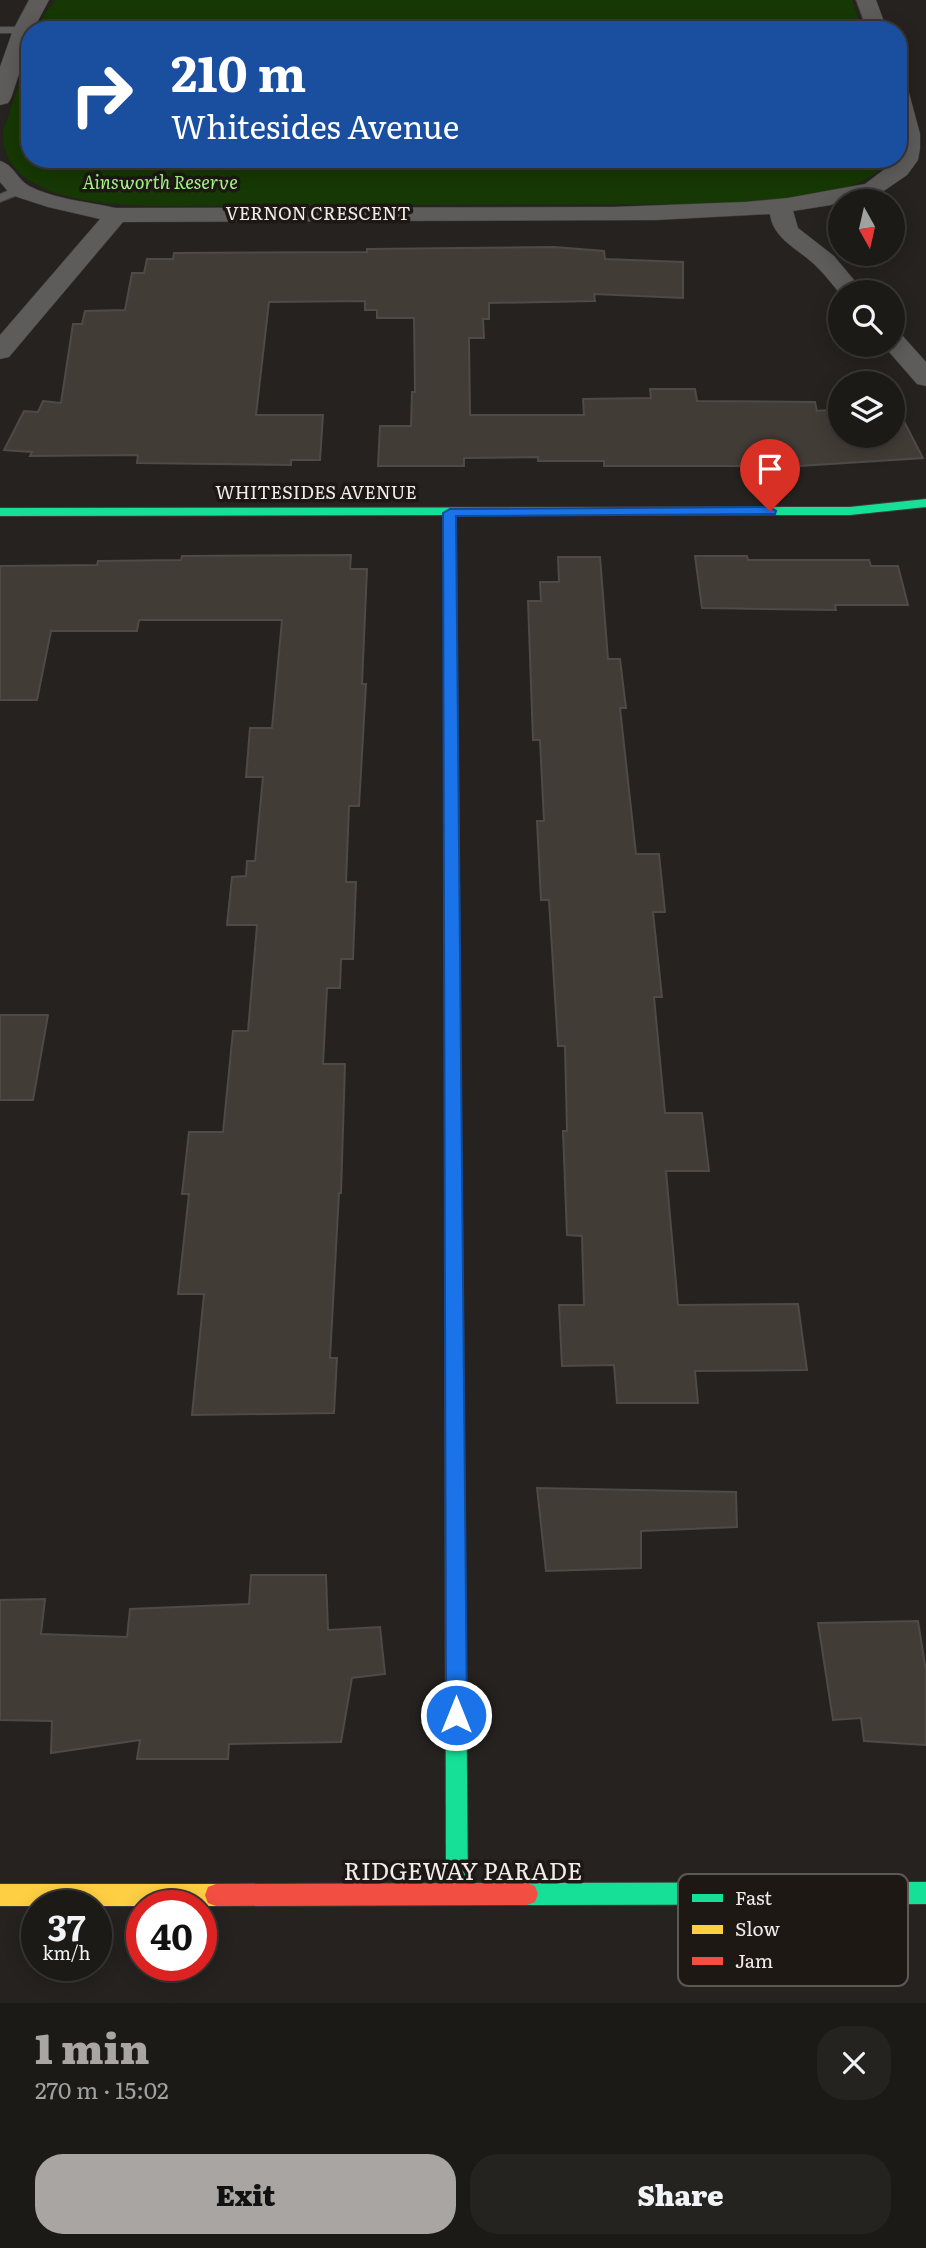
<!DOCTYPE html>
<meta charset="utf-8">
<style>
:root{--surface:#1c1a17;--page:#252320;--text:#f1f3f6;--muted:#a0a1a1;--line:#3a3836;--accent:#a9a5a2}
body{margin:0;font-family:Literata,serif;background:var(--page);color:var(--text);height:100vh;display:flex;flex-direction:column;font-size:26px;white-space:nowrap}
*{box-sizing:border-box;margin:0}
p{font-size:23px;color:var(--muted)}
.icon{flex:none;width:38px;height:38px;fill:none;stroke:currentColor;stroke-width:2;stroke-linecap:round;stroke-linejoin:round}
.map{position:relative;height:2003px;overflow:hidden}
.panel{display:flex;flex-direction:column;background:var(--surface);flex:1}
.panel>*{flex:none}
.banner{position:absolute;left:21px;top:21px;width:886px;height:147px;border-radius:28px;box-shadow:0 4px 18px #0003,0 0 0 2px var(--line);background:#1a4fa0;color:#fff;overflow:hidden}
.needle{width:46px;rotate:172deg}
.buttons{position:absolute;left:828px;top:189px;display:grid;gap:14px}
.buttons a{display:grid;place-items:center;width:77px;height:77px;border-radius:50%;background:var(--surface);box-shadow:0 4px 18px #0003,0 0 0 2px var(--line);font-size:35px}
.speed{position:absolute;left:21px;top:1890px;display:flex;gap:14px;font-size:35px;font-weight:700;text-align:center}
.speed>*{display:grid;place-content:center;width:91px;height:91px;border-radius:50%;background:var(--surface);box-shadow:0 4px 18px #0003,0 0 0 2px var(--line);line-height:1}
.speed small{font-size:18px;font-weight:400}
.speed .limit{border:10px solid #d22;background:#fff;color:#111}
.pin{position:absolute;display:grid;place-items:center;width:60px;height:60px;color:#fff;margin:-72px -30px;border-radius:50% 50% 50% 0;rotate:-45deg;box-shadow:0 0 7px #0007}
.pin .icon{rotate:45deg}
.me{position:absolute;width:77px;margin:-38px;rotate:0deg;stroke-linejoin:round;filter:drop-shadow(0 0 5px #0008)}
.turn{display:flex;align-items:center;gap:24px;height:147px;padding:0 35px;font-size:32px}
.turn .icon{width:91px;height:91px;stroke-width:2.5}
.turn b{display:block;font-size:49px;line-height:60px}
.round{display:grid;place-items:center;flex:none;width:74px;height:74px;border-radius:28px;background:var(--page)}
.summary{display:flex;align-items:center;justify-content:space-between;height:119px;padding:0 35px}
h1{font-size:42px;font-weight:800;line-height:52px;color:var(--accent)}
.action{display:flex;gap:14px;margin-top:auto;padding:14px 35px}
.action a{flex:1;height:80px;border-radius:28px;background:var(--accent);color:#111;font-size:28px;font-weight:800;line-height:80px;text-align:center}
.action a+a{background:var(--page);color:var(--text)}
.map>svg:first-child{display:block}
.green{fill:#163804}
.building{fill:#423c37;stroke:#4d4a48;stroke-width:2}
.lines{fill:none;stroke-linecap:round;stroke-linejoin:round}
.lane-casing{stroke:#3e3c3a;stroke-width:2}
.street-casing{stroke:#3e3c3a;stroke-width:1}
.fast-casing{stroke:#3e3c3a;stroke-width:2}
.slow-casing{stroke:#3e3c3a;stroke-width:2}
.jam-casing{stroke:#3e3c3a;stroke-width:2}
.lane{fill:#5e5c5a;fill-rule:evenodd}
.street{fill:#5e5c5a;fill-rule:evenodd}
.fast{fill:#16e098;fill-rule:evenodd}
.slow{fill:#ffcf43;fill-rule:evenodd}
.jam{fill:#f24e42;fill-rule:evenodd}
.route{fill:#1a73e8;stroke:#114b97;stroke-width:2}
.labels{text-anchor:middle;stroke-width:7;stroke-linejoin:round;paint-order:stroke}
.far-park-label{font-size:18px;font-style:italic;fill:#a7f58b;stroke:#1d1814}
.far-street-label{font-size:18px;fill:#f0ece9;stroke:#1d1814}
.near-street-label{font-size:24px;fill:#f0ece9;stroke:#1d1814}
.key{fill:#1d1814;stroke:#5c5854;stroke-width:2}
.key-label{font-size:19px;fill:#f0ece9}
</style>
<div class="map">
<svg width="926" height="2003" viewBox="0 0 926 2003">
<rect width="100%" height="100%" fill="#25221f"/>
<g class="green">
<polygon points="56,0 852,0 862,30 37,30 44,14"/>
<path d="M 30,52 L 30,159 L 889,159 C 866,194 801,197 763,204 L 159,206 C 110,205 0,202 3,131 Z"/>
</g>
<g class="building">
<polygon points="554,247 604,251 605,259 683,262 683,298 594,294 595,301 489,303 489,319 483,319 484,338 469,338 470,415 584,415 583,399 651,398 650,389 695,389 697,401 815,402 817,411 840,409 840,436 892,436 892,404 895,404 923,458 799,466 604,466 604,461 538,461 538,457 464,458 464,466 378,466 380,426 411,426 412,392 415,392 414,318 377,318 377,310 365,310 365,301 269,302 256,415 323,415 320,460 291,460 291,465 137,463 138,455 30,456 32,452 4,450 24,411 38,412 43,401 61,403 73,324 82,324 85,311 125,310 132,273 144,273 147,259 173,259 174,253 367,252 367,249"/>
<polygon points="351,555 350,569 367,569 362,684 366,684 359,806 349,806 346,882 356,882 353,959 341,959 340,988 327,988 323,1064 345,1064 341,1193 339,1193 330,1358 337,1358 334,1413 192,1415 204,1294 178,1294 189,1194 182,1194 189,1132 223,1132 233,1031 248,1031 257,925 227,925 232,877 246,876 247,861 255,861 263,777 246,777 250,728 272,728 282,620 139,620 137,631 51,631 37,700 0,700 0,566 97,565 98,561 181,560 182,556"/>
<polygon points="695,556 747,556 748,560 869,560 871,566 898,566 908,605 835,605 836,610 702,608"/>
<polygon points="558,557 600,557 608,659 620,659 626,708 620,708 636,854 659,854 665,912 653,912 662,997 654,997 665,1113 702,1113 709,1171 666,1171 678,1305 798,1304 807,1370 695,1371 698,1403 617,1403 614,1365 562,1366 559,1305 584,1305 582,1236 567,1235 563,1131 567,1131 565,1046 558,1046 549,900 541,900 537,821 544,821 540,740 533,740 528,601 541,601 540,582 559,582"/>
<polygon points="0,1015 48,1015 33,1100 0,1100"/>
<polygon points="537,1488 736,1492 737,1527 641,1531 641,1568 546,1571"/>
<polygon points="251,1575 326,1575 328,1630 380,1627 385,1674 352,1678 341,1742 229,1744 228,1759 137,1759 140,1740 51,1753 52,1721 0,1720 0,1600 45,1599 41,1634 127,1637 130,1609 249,1604"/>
<polygon points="918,1621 926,1671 926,1745 864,1741 861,1718 833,1720 818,1623"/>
</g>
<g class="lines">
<defs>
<g id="lane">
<polygon points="0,27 23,27 28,30 23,33 0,33"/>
<polygon points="19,186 25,190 23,193 0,202 0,194"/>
</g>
<g id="street">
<polygon points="29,0 49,0 33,30 30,30 30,41 11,98 8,103 0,105 0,67 13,30"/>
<polygon points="856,0 876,0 887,30 867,30"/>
<path d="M 898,86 L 906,88 L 909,93 L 920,134 L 920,148 L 918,160 L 907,175 L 869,201 L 840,201 L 831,205 L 793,211 L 798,228 L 834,256 L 864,292 L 840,294 C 833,285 826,276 818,268 C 801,250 773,240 770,214 L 657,220 L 123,222 L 9,357 L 0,359 L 0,335 L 100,219 L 48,207 L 11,195 L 0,182 L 0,161 C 14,165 17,179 29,186 C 54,199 88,202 116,208 L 613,207 L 745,202 L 788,198 L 865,184 L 898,159 Z"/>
<polygon points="892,331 901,334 926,362 926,386 917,384 883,345 892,345"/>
</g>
<g id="fast">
<polygon points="926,499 926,507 850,515 456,515 461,1121 459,1126 453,1128 447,1126 445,1121 444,515 0,516 0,508 850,507"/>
<polygon points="454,1298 460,1300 463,1306 468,1894 465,1902 457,1905 449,1902 446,1894 445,1306 448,1300"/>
<polygon points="926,1882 926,1904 527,1905 519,1902 516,1894 519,1886 527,1883"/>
</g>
<polygon id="slow" points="0,1884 216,1884 224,1887 227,1895 224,1903 216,1906 0,1906"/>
<g id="jam">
<polygon points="453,1114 459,1116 461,1121 463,1306 460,1312 454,1314 448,1312 445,1306 445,1121 447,1116"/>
<polygon points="527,1883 535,1886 538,1894 535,1902 527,1905 216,1906 208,1903 205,1895 208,1887 216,1884"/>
</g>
</defs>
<use href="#lane" class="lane-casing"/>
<use href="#street" class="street-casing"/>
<use href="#fast" class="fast-casing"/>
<use href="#slow" class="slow-casing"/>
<use href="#jam" class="jam-casing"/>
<use href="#lane" class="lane"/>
<use href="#street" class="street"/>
<use href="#fast" class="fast"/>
<use href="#slow" class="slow"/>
<use href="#jam" class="jam"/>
</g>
<polygon class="route" points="770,507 776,511 775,514 456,516 467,1715 464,1722 456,1726 449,1722 446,1715 443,513 450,509"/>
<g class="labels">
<g class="far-park-label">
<text x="160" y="189">Ainsworth Reserve</text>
</g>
<g class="far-street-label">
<text x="318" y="220">VERNON CRESCENT</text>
<text x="316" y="499">WHITESIDES AVENUE</text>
</g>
<g class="near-street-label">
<text x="463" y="1880">RIDGEWAY PARADE</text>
</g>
</g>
<rect x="678" y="1874" width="230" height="112" rx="10" class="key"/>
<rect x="692" y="1894" width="31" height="8" fill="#16e098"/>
<rect x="692" y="1925" width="31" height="9" fill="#ffcf43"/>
<rect x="692" y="1957" width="31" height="8" fill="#f24e42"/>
<g class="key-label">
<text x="735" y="1905">Fast</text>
<text x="735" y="1936">Slow</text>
<text x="735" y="1968">Jam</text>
</g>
</svg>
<div class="buttons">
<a><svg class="needle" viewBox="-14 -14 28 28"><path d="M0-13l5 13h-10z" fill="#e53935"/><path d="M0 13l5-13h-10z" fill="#a0a1a1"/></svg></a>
<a><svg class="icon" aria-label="search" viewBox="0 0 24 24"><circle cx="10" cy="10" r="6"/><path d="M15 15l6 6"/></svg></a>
<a><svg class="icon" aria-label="layers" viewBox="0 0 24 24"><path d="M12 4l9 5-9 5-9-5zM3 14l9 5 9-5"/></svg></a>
</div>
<div class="speed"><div>37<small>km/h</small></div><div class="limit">40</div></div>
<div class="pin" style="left:770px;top:511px;background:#d93025"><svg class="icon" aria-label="arrive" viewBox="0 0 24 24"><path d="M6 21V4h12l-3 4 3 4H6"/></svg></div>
<svg class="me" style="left:456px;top:1715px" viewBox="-20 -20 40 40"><circle r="17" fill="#1a73e8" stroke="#fff" stroke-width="3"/><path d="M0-11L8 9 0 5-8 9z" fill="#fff"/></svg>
<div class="banner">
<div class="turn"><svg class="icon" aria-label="right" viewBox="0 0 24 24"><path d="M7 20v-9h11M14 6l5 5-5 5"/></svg><div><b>210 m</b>Whitesides Avenue</div></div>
</div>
</div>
<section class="panel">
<div class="summary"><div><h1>1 min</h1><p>270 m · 15:02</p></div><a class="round"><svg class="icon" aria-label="close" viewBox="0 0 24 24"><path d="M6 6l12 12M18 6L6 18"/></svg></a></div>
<div class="action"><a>Exit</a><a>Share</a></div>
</section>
